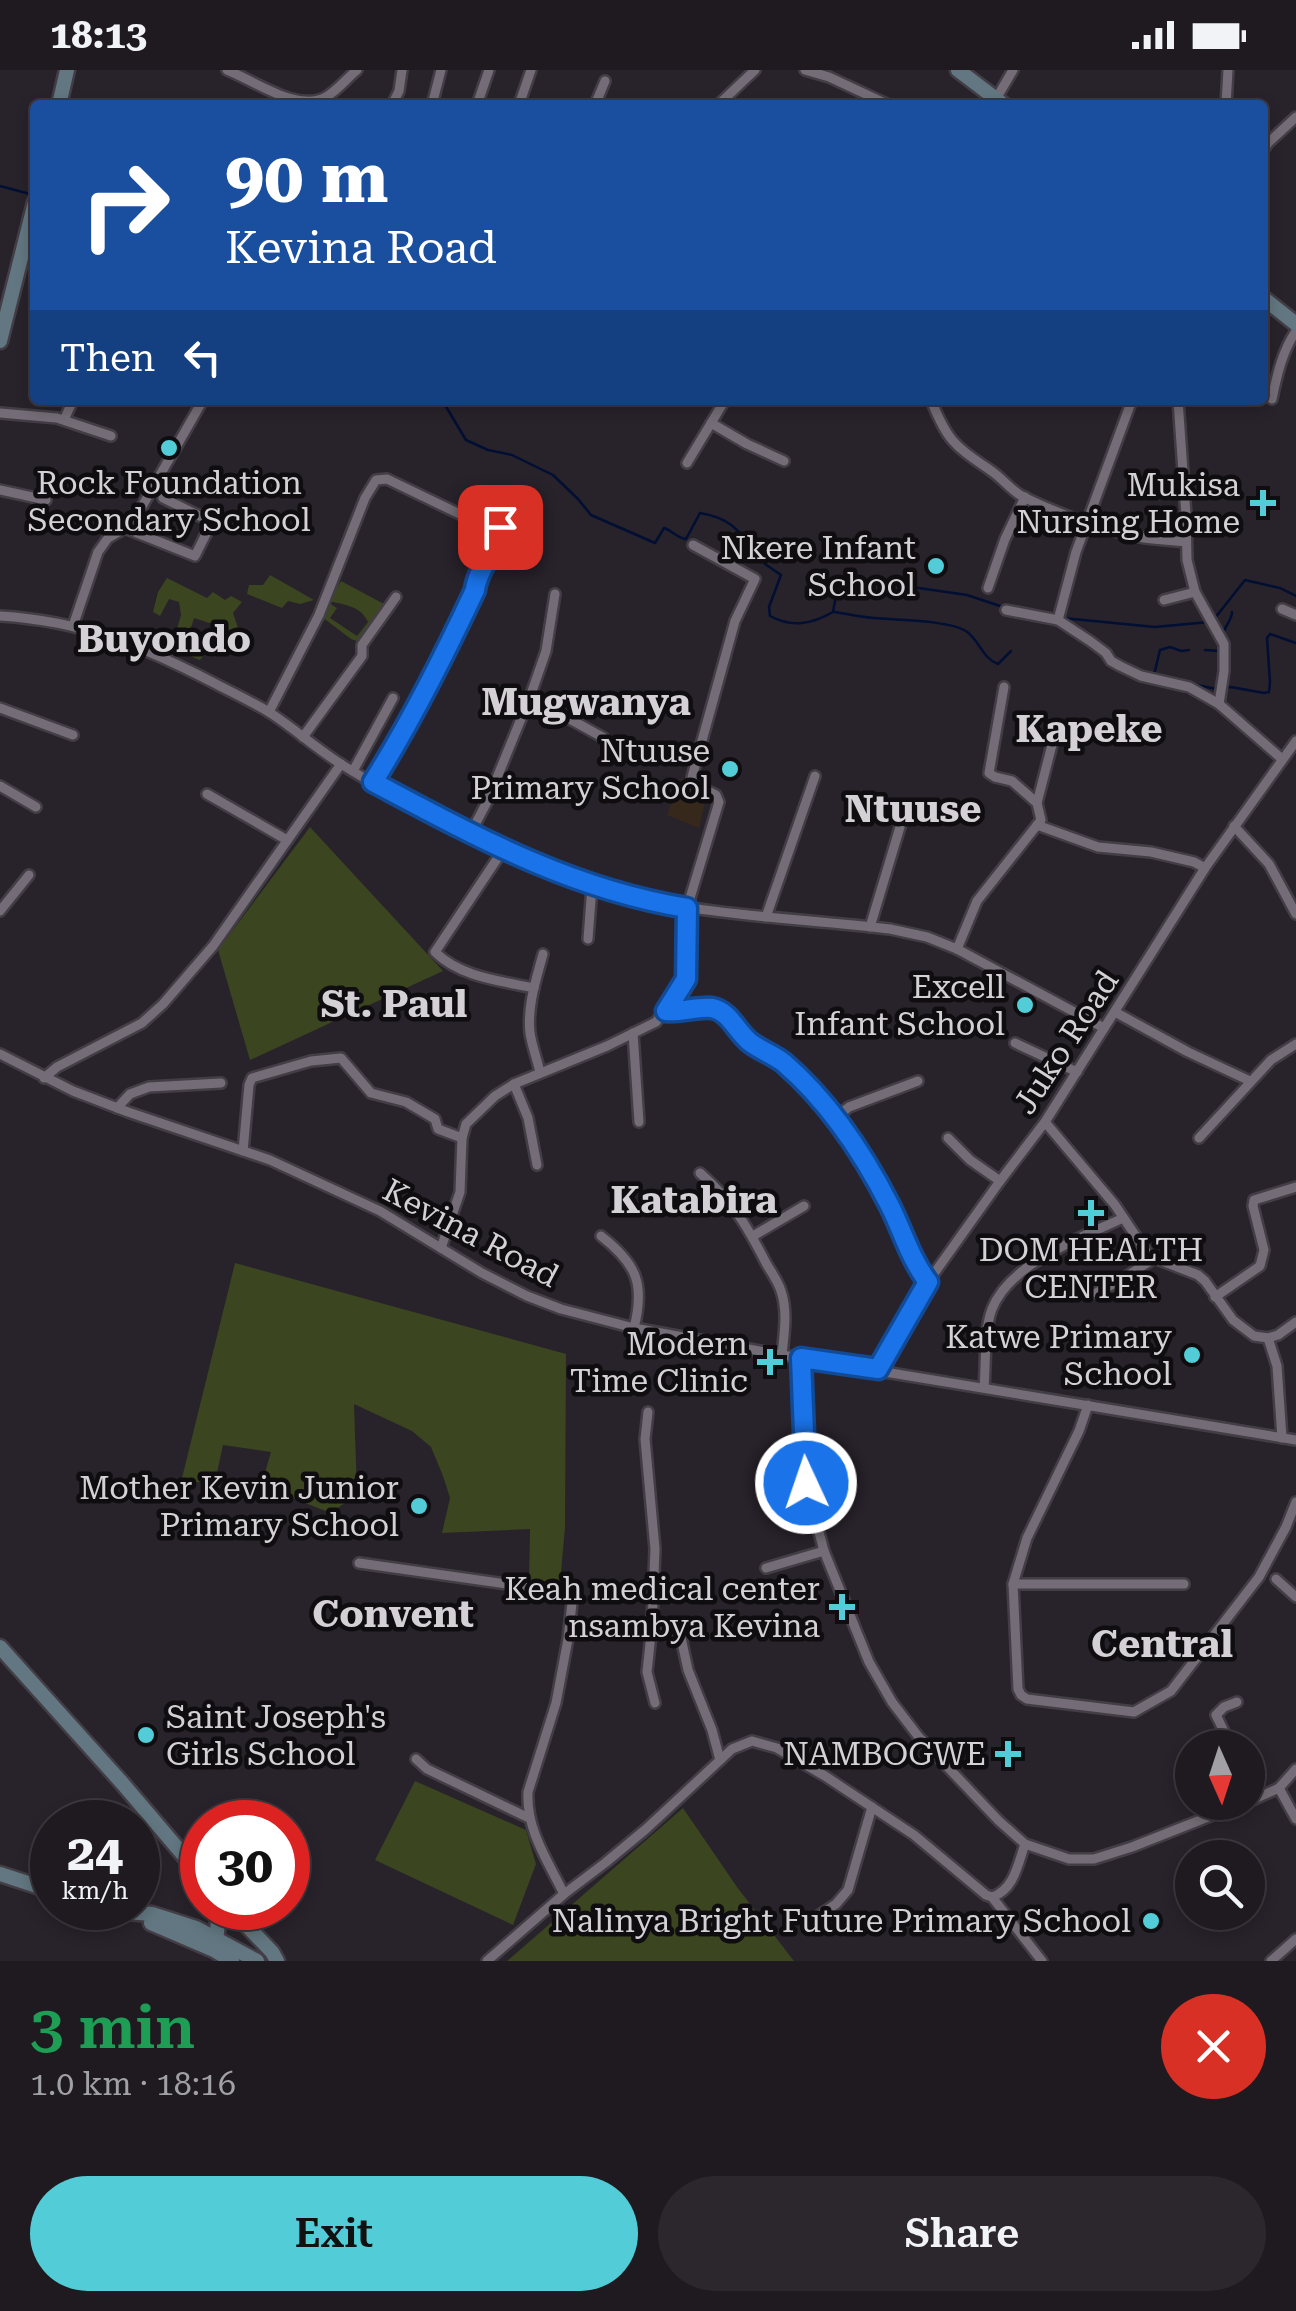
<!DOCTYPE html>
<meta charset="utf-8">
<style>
:root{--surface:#1e1a20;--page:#2b272d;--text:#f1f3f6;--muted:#a1a1a5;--line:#3c383e;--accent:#52ccd6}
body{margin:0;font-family:"Roboto Serif",serif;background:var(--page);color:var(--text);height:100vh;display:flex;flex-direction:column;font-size:38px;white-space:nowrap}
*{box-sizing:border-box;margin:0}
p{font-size:32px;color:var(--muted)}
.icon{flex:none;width:55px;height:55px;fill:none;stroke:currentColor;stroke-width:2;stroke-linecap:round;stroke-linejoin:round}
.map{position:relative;height:1891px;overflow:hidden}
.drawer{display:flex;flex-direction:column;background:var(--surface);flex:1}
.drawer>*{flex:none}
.hud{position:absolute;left:30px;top:30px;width:1238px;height:305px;border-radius:10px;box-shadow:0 5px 15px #0003,0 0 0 2px var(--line);background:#1a4fa0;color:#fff;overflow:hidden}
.needle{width:65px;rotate:177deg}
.controls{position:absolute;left:1175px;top:1660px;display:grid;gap:20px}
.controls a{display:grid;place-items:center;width:90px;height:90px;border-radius:50%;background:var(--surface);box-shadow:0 5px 15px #0003,0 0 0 2px var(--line);font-size:50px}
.speed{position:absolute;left:30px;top:1730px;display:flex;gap:20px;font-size:50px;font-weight:700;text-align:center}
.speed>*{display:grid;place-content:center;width:130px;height:130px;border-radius:50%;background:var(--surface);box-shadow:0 5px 15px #0003,0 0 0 2px var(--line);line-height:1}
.speed small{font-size:25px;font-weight:400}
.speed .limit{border:15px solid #d22;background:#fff;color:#111}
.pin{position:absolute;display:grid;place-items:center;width:85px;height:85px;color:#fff;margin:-42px;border-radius:20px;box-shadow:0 5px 15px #0006}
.me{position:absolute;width:110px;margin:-55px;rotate:357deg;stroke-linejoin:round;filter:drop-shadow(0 0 8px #0008)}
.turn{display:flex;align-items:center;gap:35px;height:210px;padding:0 30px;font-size:45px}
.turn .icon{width:130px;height:130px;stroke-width:2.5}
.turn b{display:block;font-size:70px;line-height:85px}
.then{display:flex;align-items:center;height:95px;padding:0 30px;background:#0003;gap:20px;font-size:38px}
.round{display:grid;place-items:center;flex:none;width:105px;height:105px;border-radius:52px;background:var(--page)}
.overview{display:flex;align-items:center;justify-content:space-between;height:170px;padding:0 30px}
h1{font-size:60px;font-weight:600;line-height:75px;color:#1e9e55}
.cta{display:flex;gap:20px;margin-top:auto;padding:20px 30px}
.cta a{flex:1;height:115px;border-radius:60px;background:var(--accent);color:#111;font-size:40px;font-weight:600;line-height:115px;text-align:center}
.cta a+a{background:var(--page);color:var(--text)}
.status{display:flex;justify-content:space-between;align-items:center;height:70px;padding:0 50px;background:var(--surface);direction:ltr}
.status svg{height:28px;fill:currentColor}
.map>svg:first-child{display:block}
.education{fill:#36291c}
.green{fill:#3b4520}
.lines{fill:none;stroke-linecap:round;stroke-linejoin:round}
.stream{stroke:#000f33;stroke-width:2.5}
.street-casing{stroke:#433e46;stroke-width:14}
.secondary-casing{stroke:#433e46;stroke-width:19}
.street{stroke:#746d77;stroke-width:9}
.secondary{stroke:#627781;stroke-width:14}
.route-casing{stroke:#114b97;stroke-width:25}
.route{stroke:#1a73e8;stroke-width:18}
.poi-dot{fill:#52ccd6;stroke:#0f0d10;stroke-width:4}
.labels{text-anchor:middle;stroke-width:9;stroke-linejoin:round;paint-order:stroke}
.poi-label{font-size:32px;fill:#d4d0d6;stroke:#0f0d10;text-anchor:end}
.street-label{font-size:32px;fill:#d4d0d6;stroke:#0f0d10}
.quarter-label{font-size:38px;font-weight:bold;fill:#d4d0d6;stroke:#0f0d10}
</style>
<div class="status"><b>18:13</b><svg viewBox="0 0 49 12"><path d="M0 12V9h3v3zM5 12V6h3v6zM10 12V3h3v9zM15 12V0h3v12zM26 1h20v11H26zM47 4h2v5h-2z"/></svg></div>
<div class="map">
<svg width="1296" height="1891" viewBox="0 0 1296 1891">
<rect width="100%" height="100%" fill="#28222a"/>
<polygon class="education" points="682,707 705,732 699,758 667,745"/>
<g class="green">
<polygon points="270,505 314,530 300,534 288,531 282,538 247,524 249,515 263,515"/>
<polygon points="167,508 207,528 213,522 225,530 231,526 242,532 233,543 238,558 236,564 228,559 194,548 188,567 210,576 200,590 154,572 154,565 174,569 181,545 179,532 169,529 160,546 153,542 158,522"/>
<path d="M 341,511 L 386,535 L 362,573 L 351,569 L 322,547 L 329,533 L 337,538 L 330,548 L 357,566 L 368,552 C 360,535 344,535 329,531 Z"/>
<polygon points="310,757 443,901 250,990 218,880"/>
<polygon points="235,1193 566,1284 565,1457 560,1514 529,1511 530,1459 442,1463 450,1428 443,1406 431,1377 412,1361 354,1334 357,1424 331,1443 261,1416 271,1382 223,1375 215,1412 181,1412"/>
<polygon points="415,1711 526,1760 536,1794 513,1855 375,1790"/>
<polygon points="683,1738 737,1817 794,1891 507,1891"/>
</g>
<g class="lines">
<g class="stream">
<polyline points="0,116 30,124"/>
<path d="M 442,330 L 466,370 L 488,380 L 512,385 L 553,405 L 578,429 L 591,445 L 655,473 L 664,458 C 673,461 677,468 686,469 L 700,443 C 736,449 740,465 763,489 L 765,494 L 781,505 L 769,537 L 770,546 C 792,558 812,554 833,542 L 839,510 L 843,507 L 967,525 L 1006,538"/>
<path d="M 835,542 C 848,544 861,547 874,548 C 896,550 948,550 966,561 C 980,571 982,588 998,594 L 1011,581"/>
<polyline points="1063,548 1155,557 1209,552"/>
<polyline points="1215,548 1245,510 1280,518 1296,526"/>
<path d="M 1223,566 C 1223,557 1232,551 1232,542"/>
<polyline points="1205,580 1219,581"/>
<polyline points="1156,605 1154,605 1160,580 1170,577 1181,581 1189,580"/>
<polyline points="1188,613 1216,619"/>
<polyline points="1176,618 1201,628"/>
<polyline points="1224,618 1231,617 1264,623 1269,622 1270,612 1267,568 1270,564 1296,573"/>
</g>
<defs>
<g id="street">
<path d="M 227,0 C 255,11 298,43 326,27 C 338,20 347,8 357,0"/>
<polyline points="805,0 829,7 889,35"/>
<polyline points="996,29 1013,0"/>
<polyline points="392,35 399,21 402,0"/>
<polyline points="432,35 441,0"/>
<polyline points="477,35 489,0"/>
<polyline points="519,35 531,0"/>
<polyline points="595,35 605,11"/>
<polyline points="718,35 755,0"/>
<polyline points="1226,35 1228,0"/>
<polyline points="1262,82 1268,73 1296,47"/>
<path d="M 1272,329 C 1277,305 1282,282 1296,261"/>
<path d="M 931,330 C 948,372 954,375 990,400 C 1001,407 1009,418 1020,425 C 1052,442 1103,460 1139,467 C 1154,470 1170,470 1186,472"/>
<polyline points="1178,330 1186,445 1187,490 1195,522 1224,574 1224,601 1219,634 1282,689"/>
<polyline points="0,343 57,348 111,366"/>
<polyline points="64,350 73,330"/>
<polyline points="711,353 747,374 784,391"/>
<polyline points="687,393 725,330"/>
<polyline points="0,420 46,430"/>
<polyline points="127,459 195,486 212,452 163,428"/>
<polyline points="988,518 1005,469 1025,427"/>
<polyline points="1164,530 1195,522"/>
<polyline points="1282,539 1296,545"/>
<polyline points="1006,540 1058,550 1090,571 1106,583 1111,591 1120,596 1141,606 1189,617 1219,634"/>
<path d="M 0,546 C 83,551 143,576 216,614 C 233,623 252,632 269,642 C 295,659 318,680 344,696 C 408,735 477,769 547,799 C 656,846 774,845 890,859 L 927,867 L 957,879 L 1104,958"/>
<polyline points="1058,550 1076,482 1132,330"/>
<polyline points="73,556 98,482 108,468 132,454 203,330"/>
<polyline points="1004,617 989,703 995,707 1012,711 1037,733"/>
<polyline points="530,627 604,668"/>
<polyline points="0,638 73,665"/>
<path d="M 269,642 L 319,545 L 365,428 L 376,410 L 387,409 L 468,448 L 501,457 L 492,485 L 475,512 L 475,520 C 444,586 412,650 373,712"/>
<polyline points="303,667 362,586 362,575 396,527"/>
<polyline points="353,701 393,628"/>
<polyline points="0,716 36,737"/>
<polyline points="207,724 287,770"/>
<polyline points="1037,755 1098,777 1151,782 1194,792 1205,798"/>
<polyline points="1234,756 1269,794 1296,844"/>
<polyline points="470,764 487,732 530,627 546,581 555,524"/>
<path d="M 503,780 L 435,882 C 460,907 501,911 534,918"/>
<polyline points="0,841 29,805"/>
<polyline points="766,847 815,706"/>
<polyline points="870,857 906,737"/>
<polyline points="588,869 592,816"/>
<polyline points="957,879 977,831 1041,750 1037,733 1054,667"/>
<path d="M 665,941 C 681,943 697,936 712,938 C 730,941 737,963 751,973 C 762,981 774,985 784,993 C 828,1031 864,1085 890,1136 C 903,1162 910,1189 928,1212"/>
<polyline points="1115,942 1188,982 1250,1011"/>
<polyline points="633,963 639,1052"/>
<polyline points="1015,973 1077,1002"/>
<polyline points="0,984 73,1021 128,1042 270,1090 380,1141 482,1203 527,1226 561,1239 634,1258 782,1285 1296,1370"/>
<path d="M 540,1002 C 537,989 532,976 530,963 C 527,936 536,910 543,884"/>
<polyline points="44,1008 57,997 142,953 163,934 213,876 341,694"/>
<polyline points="514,1014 528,1048 537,1095"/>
<polyline points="117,1038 130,1024 149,1017 221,1013"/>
<polyline points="834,1049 849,1037 918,1011"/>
<polyline points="1045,1052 1115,1135 1149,1186 1198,1205 1205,1211 1233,1250 1254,1266 1268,1268 1278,1265 1296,1252"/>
<polyline points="948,1068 970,1090 1000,1111"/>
<polyline points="1199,1068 1271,990 1296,974"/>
<polyline points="243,1081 249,1015 252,1008 311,991 341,988 371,1023 406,1032 435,1049 438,1059 462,1068"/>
<path d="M 700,1103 C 733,1132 746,1154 766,1193 C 771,1202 778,1211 781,1221 C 788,1241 784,1264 782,1285"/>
<path d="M 601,1166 C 637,1194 645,1214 634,1258"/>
<polyline points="753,1166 804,1136"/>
<polyline points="441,1178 460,1122 462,1068 466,1054 495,1026 514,1014 607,976 656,952 684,914 688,897 687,838 719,732 716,725 694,714 692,707 735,551 755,509 693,475"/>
<polyline points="1096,1223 1121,1210 1153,1189"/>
<polyline points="1215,1227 1260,1196 1264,1180 1253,1136 1254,1130 1296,1117"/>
<polyline points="1268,1268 1277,1296 1282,1368"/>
<polyline points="801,1288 806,1413 824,1481 869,1592 892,1632 918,1666 999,1751 1025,1774 1069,1789 1094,1789 1132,1777 1246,1732"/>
<polyline points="878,1299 928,1212 1000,1111 1045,1052 1205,798 1296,671"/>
<path d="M 984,1317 C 986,1295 984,1259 992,1239 C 1010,1193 1081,1168 1123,1148"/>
<polyline points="1088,1335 1079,1361 1027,1468 1013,1514 1018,1619 1021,1625 1027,1629 1134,1642 1171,1621 1259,1507 1286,1457 1296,1432"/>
<polyline points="648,1342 645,1369 655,1479 652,1555 671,1556 680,1563 688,1600 712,1660 720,1690"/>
<path d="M 359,1493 L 563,1522 L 569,1526 L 572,1533 L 568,1569 L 556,1633 L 528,1722 C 526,1760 548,1791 564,1824"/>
<polyline points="766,1498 824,1481"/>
<polyline points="1276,1509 1296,1527"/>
<polyline points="1013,1514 1184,1514"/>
<polyline points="652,1555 647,1602 655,1633"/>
<polyline points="1232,1678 1216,1645 1224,1637 1237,1632"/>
<polyline points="416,1689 427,1699 529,1748"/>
<polyline points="1279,1718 1296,1749"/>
<polyline points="1248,1732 1279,1718 1296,1699"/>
<path d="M 992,1827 C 1014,1820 1018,1794 1025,1774"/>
<polyline points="815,1848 836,1834 848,1820 872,1737"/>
<polyline points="487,1891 564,1824 605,1793 646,1759 732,1679 752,1671 777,1678 825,1706 914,1765 986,1825 992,1827 1042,1891"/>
<polyline points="1271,1891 1296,1869"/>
</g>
<g id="secondary">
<polyline points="958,0 1004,35"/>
<polyline points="59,35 67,0"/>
<polyline points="1262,227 1296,254"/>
<polyline points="0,271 35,132"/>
<polyline points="0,1577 123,1714 202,1807"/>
<polyline points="0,1804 52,1821"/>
<polyline points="230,1838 272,1882 277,1891"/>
<polyline points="113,1841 152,1844 196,1858 257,1891"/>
<polyline points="151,1853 214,1880 232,1891"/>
<polyline points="216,1874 219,1838"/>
</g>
</defs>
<use href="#street" class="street-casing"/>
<use href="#secondary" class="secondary-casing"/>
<use href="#street" class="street"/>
<use href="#secondary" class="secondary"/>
</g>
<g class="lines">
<defs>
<path id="route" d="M 500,457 C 498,480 477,498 475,520 C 444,586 412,650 373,712 C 477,767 570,819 687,838 L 686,909 L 666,941 C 681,943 697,936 712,938 C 730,941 737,963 751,973 C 762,981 774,985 784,993 C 828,1031 864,1085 890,1136 C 903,1162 910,1188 928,1212 L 878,1299 L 801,1288 L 806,1413"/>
</defs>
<use href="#route" class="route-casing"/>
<use href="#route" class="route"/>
</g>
<g class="poi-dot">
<circle cx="169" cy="378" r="10"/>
<path d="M1258 418h10v10h10v10h-10v10h-10v-10h-10v-10h10z"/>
<circle cx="936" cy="496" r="10"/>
<circle cx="730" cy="699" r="10"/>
<circle cx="1025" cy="935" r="10"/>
<path d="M1086 1128h10v10h10v10h-10v10h-10v-10h-10v-10h10z"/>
<circle cx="1192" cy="1285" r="10"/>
<path d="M765 1277h10v10h10v10h-10v10h-10v-10h-10v-10h10z"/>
<circle cx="419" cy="1436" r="10"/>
<path d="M837 1522h10v10h10v10h-10v10h-10v-10h-10v-10h10z"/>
<circle cx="146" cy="1665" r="10"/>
<path d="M1003 1669h10v10h10v10h-10v10h-10v-10h-10v-10h10z"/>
<circle cx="1151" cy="1851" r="10"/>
</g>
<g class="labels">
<g class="poi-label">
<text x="169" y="424" text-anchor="middle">Rock Foundation<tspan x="169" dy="37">Secondary School</tspan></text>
<text x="1240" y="426">Mukisa<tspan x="1240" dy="37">Nursing Home</tspan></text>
<text x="916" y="489">Nkere Infant<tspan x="916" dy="37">School</tspan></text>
<text x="710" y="692">Ntuuse<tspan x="710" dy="37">Primary School</tspan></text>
<text x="1005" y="928">Excell<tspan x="1005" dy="37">Infant School</tspan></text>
<text x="1091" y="1191" text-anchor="middle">DOM HEALTH<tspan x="1091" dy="37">CENTER</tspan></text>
<text x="1172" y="1278">Katwe Primary<tspan x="1172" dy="37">School</tspan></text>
<text x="748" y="1285">Modern<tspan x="748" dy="37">Time Clinic</tspan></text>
<text x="399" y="1429">Mother Kevin Junior<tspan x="399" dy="37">Primary School</tspan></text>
<text x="820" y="1530">Keah medical center<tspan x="820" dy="37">nsambya Kevina</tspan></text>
<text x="166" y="1658" text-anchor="start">Saint Joseph's<tspan x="166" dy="37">Girls School</tspan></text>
<text x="986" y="1695">NAMBOGWE</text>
<text x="1131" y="1862">Nalinya Bright Future Primary School</text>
</g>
<g class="street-label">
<text transform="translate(1066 972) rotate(-57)" y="11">Juko Road</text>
<text transform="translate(471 1163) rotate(28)" y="11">Kevina Road</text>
</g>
<g class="quarter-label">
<text x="164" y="582">Buyondo</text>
<text x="586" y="645">Mugwanya</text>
<text x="1089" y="672">Kapeke</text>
<text x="913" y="752">Ntuuse</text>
<text x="394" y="947">St. Paul</text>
<text x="694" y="1143">Katabira</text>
<text x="393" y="1557">Convent</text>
<text x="1162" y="1587">Central</text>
</g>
</g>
</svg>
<div class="controls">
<a><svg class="needle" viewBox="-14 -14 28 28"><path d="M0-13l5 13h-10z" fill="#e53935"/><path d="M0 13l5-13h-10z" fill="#a1a1a5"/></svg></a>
<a><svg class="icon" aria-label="search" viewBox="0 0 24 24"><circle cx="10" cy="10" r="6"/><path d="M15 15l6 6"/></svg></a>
</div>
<div class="speed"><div>24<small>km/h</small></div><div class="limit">30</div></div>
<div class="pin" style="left:500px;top:457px;background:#d93025"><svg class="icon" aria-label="arrive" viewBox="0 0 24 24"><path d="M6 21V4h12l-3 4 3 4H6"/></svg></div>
<svg class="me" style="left:806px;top:1413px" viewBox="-20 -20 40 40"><circle r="17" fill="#1a73e8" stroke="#fff" stroke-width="3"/><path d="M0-11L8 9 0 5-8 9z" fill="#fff"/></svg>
<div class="hud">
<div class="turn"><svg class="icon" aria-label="right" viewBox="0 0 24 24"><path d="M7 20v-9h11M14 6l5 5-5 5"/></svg><div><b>90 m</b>Kevina Road</div></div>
<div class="then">Then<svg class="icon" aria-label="left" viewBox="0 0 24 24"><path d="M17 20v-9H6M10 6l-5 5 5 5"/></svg></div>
</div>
</div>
<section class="drawer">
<div class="overview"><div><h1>3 min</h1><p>1.0 km · 18:16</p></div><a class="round" style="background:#d93025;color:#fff"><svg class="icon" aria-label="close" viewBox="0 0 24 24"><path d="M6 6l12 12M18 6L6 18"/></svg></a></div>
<div class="cta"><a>Exit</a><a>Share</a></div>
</section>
